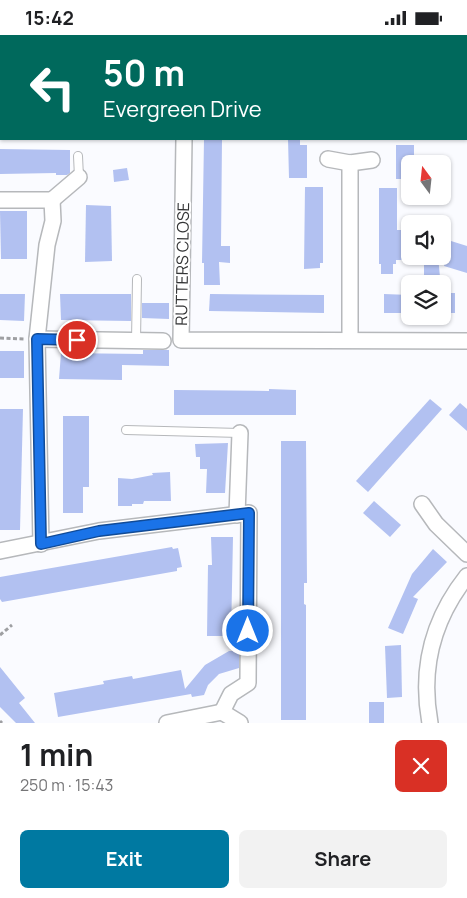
<!DOCTYPE html>
<meta charset="utf-8">
<style>
:root{--surface:#fff;--page:#f2f2f2;--text:#202124;--muted:#757577;--accent:#0079a1}
body{margin:0;font-family:Manrope,sans-serif;background:var(--page);color:var(--text);height:100vh;display:flex;flex-direction:column;font-size:19px;white-space:nowrap}
*{box-sizing:border-box;margin:0}
p{font-size:16px;color:var(--muted)}
.icon{flex:none;width:28px;height:28px;fill:none;stroke:currentColor;stroke-width:2;stroke-linecap:round;stroke-linejoin:round}
.map{position:relative;height:688px;overflow:hidden}
.details{display:flex;flex-direction:column;background:var(--surface);flex:1}
.details>*{flex:none}
.banner{position:absolute;left:0px;top:0px;width:468px;height:105px;box-shadow:0 1px 4px #0004;background:#00695c;color:#fff;overflow:hidden}
.needle{width:32px;rotate:345deg}
.tools{position:absolute;left:401px;top:120px;display:grid;gap:10px}
.tools a{display:grid;place-items:center;width:50px;height:50px;border-radius:8px;background:var(--surface);box-shadow:0 1px 4px #0004;font-size:25px}
.pin{position:absolute;display:grid;place-items:center;width:42px;height:42px;color:#fff;margin:-21px;border:2px solid #fff;border-radius:50%;box-shadow:0 1px 5px #0007}
.me{position:absolute;width:55px;margin:-28px;rotate:0deg;stroke-linejoin:round;filter:drop-shadow(0 0 4px #0008)}
.turn{display:flex;align-items:center;gap:18px;height:105px;padding:0 20px;font-size:22px}
.turn .icon{width:65px;height:65px;stroke-width:2.5}
.turn b{display:block;font-size:35px;line-height:42px}
.round{display:grid;place-items:center;flex:none;width:52px;height:52px;border-radius:8px;background:var(--page)}
.overview{display:flex;align-items:center;justify-content:space-between;height:85px;padding:0 20px}
h1{font-size:30px;font-weight:700;line-height:38px}
.cta{display:flex;gap:10px;margin-top:auto;padding:10px 20px}
.cta a{flex:1;height:58px;border-radius:8px;background:var(--accent);color:#fff;font-size:20px;font-weight:700;line-height:58px;text-align:center}
.cta a+a{background:var(--page);color:var(--text)}
.status{display:flex;justify-content:space-between;align-items:center;height:35px;padding:0 25px;background:var(--surface);direction:ltr}
.status svg{height:14px;fill:currentColor}
.map>svg:first-child{display:block}
.built{fill:#eaecf5}
.forest{fill:#abbefe}
.building{fill:#b2c1f1}
.lines{fill:none;stroke-linecap:round;stroke-linejoin:round}
.service-casing{stroke:#b6b8bb;stroke-width:10}
.minor-casing{stroke:#b6b8bb;stroke-width:18}
.path{stroke:#9e9fa2;stroke-width:3;stroke-dasharray:4 2.5;stroke-linecap:butt}
.service{stroke:#fff;stroke-width:8}
.minor{stroke:#fff;stroke-width:15}
.rail{stroke:#8c8d8f;stroke-width:4}
.route-casing{stroke:#114b97;stroke-width:12}
.route{stroke:#1a73e8;stroke-width:9}
.labels{text-anchor:middle;stroke-width:4;stroke-linejoin:round;paint-order:stroke}
.street-label{font-size:16px;fill:#343536;stroke:#fff}
</style>
<div class="status"><b>15:42</b><svg viewBox="0 0 49 12"><path d="M0 12V9h3v3zM5 12V6h3v6zM10 12V3h3v9zM15 12V0h3v12zM26 1h20v11H26zM47 4h2v5h-2z"/></svg></div>
<div class="map">
<svg width="467" height="688" viewBox="0 0 467 688">
<rect width="100%" height="100%" fill="#fafbff"/>
<polygon class="built" points="0,0 467,0 467,48 466,1 1,1 0,70"/>
<polygon class="forest" points="334,0 467,0 467,48 466,1 300,1"/>
<g class="building">
<polygon points="204,104 222,104 221,211 230,211 230,228 219,227 220,250 204,250 204,228 202,228"/>
<polygon points="288,104 300,104 300,110 307,110 307,143 289,143"/>
<polygon points="396,110 414,110 414,129 410,129 410,144 396,144"/>
<polygon points="0,114 70,115 70,138 67,140 56,140 56,138 0,139"/>
<polygon points="127,133 129,145 114,147 113,135"/>
<polygon points="305,152 323,152 323,228 320,228 320,233 304,234"/>
<polygon points="379,153 397,153 397,195 405,195 405,225 396,225 396,229 393,229 393,239 381,239 381,229 379,229"/>
<polygon points="86,170 111,171 112,226 85,227"/>
<polygon points="0,176 27,176 27,224 1,224"/>
<polygon points="451,206 467,211 467,238 444,231"/>
<polygon points="424,221 438,221 440,242 424,242"/>
<rect x="442" y="258" width="13" height="20"/>
<polygon points="0,259 25,259 24,286 0,285"/>
<polygon points="60,259 131,259 131,286 61,285"/>
<polygon points="210,259 324,260 324,278 209,276"/>
<polygon points="384,259 410,260 410,278 384,278"/>
<polygon points="142,268 169,268 169,284 142,283"/>
<polygon points="143,315 169,315 169,331 122,330 122,345 59,344 61,318 143,319"/>
<rect x="0" y="316" width="24" height="27"/>
<polygon points="269,354 296,355 296,380 174,380 174,355 269,356"/>
<polygon points="430,364 442,374 368,457 356,446"/>
<polygon points="460,368 467,374 467,396 449,380"/>
<polygon points="0,374 23,374 20,495 0,495"/>
<polygon points="63,381 89,381 89,452 83,452 83,478 63,478"/>
<polygon points="281,406 306,406 307,548 304,548 304,569 306,570 306,685 281,685"/>
<polygon points="228,408 225,458 206,458 207,434 200,434 200,422 196,422 195,409"/>
<polygon points="170,437 171,466 144,466 143,469 132,469 132,471 118,471 118,443 132,444 153,440 152,438"/>
<polygon points="374,466 401,490 390,502 363,478"/>
<polygon points="211,502 233,502 231,601 207,601 208,530 212,530"/>
<polygon points="172,512 173,514 178,513 182,532 177,533 177,536 2,567 0,564 0,542"/>
<polygon points="433,514 447,527 413,562 418,564 403,599 388,593 412,539"/>
<polygon points="401,610 402,662 387,663 385,611"/>
<polygon points="229,616 239,616 239,633 219,639 208,650 204,660 192,662 191,659 58,682 54,658 104,649 103,646 132,641 133,644 181,635 185,654 205,630"/>
<polygon points="0,632 25,663 19,668 35,688 16,688 0,672"/>
<rect x="369" y="667" width="15" height="21"/>
</g>
<g class="lines">
<defs>
<g id="service">
<polyline points="78,121 79,142 81,141"/>
<polyline points="136,306 137,244"/>
<polyline points="126,395 240,398"/>
</g>
<g id="minor">
<polyline points="184,104 181,305 467,306"/>
<polyline points="328,124 350,128 372,125"/>
<polyline points="350,128 350,304"/>
<polyline points="0,165 52,165"/>
<polyline points="52,165 79,142"/>
<polyline points="37,304 163,306"/>
<polyline points="422,469 436,489 467,519"/>
<polyline points="237,480 240,398"/>
<polyline points="41,509 37,304 47,210 53,186 52,165"/>
<polyline points="0,516 99,496 249,478 248,648 231,659 222,677 240,688"/>
<polyline points="167,688 222,677"/>
<path d="M 430,688 C 420,634 433,584 467,541"/>
</g>
</defs>
<use href="#service" class="service-casing"/>
<use href="#minor" class="minor-casing"/>
<g class="path">
<polyline points="0,303 24,304"/>
<polyline points="0,600 12,590"/>
<polyline points="0,686 2,688"/>
</g>
<use href="#service" class="service"/>
<use href="#minor" class="minor"/>
<g class="rail">
<polyline points="160,1 185,0"/>
<polyline points="0,10 1,10"/>
</g>
</g>
<g class="lines">
<defs>
<polyline id="route" points="77,305 37,304 41,509 99,496 249,478 248,596"/>
</defs>
<use href="#route" class="route-casing"/>
<use href="#route" class="route"/>
</g>
<g class="labels">
<g class="street-label">
<text transform="translate(182 229) rotate(-89)" y="6">RUTTERS CLOSE</text>
</g>
</g>
</svg>
<div class="tools">
<a><svg class="needle" viewBox="-14 -14 28 28"><path d="M0-13l5 13h-10z" fill="#e53935"/><path d="M0 13l5-13h-10z" fill="#757577"/></svg></a>
<a><svg class="icon" aria-label="sound" viewBox="0 0 24 24"><path d="M4 9h4l5-4v14l-5-4H4zM17 9q2 3 0 6"/></svg></a>
<a><svg class="icon" aria-label="layers" viewBox="0 0 24 24"><path d="M12 4l9 5-9 5-9-5zM3 14l9 5 9-5"/></svg></a>
</div>
<div class="pin" style="left:77px;top:305px;background:#d93025"><svg class="icon" aria-label="arrive" viewBox="0 0 24 24"><path d="M6 21V4h12l-3 4 3 4H6"/></svg></div>
<svg class="me" style="left:248px;top:596px" viewBox="-20 -20 40 40"><circle r="17" fill="#1a73e8" stroke="#fff" stroke-width="3"/><path d="M0-11L8 9 0 5-8 9z" fill="#fff"/></svg>
<div class="banner">
<div class="turn"><svg class="icon" aria-label="left" viewBox="0 0 24 24"><path d="M17 20v-9H6M10 6l-5 5 5 5"/></svg><div><b>50 m</b>Evergreen Drive</div></div>
</div>
</div>
<section class="details">
<div class="overview"><div><h1>1 min</h1><p>250 m · 15:43</p></div><a class="round" style="background:#d93025;color:#fff"><svg class="icon" aria-label="close" viewBox="0 0 24 24"><path d="M6 6l12 12M18 6L6 18"/></svg></a></div>
<div class="cta"><a>Exit</a><a>Share</a></div>
</section>
